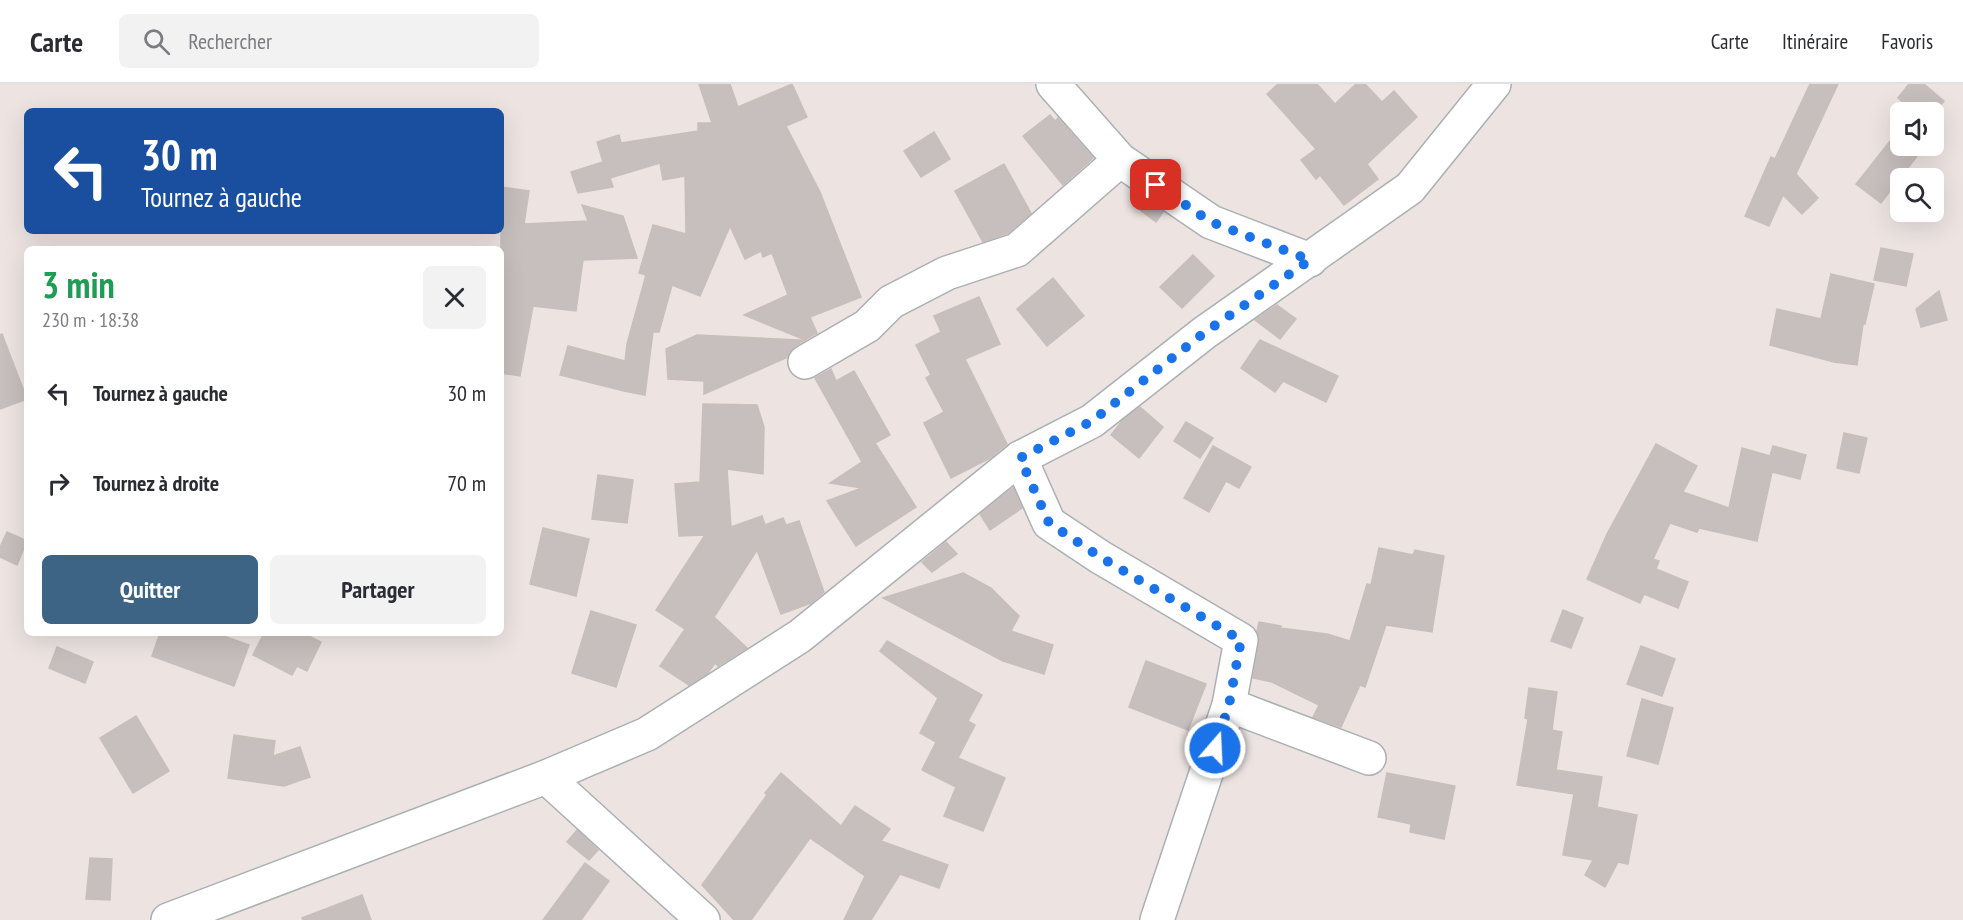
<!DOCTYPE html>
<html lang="fr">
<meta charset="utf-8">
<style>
:root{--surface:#fff;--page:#f2f2f3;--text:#2b2b33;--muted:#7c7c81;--line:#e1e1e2;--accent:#3d6484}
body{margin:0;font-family:"PT Sans Narrow",sans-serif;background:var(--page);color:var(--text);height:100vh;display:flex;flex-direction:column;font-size:22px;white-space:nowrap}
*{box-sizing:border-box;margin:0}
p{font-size:20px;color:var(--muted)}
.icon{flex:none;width:33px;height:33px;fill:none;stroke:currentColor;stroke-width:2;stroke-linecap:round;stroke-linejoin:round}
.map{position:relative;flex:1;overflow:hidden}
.panel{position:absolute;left:24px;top:162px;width:480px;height:390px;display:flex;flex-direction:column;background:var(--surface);border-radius:9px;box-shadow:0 6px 24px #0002}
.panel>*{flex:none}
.banner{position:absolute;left:24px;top:24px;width:480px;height:126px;border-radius:9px;box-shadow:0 6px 24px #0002;background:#1a4fa0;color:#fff;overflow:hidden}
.tools{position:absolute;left:1890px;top:18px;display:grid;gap:12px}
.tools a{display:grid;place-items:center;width:54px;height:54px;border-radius:9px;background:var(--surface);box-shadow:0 6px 24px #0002;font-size:30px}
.pin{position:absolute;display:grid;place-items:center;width:51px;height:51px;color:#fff;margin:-26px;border-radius:12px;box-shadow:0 3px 9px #0006}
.me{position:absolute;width:66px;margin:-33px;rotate:19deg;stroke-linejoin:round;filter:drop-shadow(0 0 4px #0008)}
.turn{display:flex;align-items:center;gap:21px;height:126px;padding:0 18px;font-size:27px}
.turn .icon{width:78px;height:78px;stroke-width:2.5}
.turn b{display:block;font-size:42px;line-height:51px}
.round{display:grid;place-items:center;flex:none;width:63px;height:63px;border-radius:9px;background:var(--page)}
.overview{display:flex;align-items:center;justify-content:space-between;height:102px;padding:0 18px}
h1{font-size:36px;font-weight:800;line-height:45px;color:#1e9e55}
.button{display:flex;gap:12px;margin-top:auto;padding:12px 18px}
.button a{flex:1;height:69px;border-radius:9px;background:var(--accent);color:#fff;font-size:24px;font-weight:800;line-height:69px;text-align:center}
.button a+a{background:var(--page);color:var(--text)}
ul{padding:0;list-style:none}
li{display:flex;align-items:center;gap:18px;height:90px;padding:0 18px}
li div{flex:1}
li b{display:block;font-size:22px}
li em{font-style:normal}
header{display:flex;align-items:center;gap:36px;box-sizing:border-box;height:84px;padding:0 30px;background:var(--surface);border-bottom:2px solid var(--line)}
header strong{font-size:28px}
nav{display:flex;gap:33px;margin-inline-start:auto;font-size:21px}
.search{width:420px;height:54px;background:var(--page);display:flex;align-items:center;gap:15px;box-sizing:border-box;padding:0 21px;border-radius:9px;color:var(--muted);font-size:22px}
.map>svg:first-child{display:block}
.building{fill:#c6bfbd;stroke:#c9bebb;stroke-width:1.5}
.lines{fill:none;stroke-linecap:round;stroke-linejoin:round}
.minor-casing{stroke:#abb0b4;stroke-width:36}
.minor{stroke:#fff;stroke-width:33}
.route{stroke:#1a73e8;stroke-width:10;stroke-dasharray:0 18}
</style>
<header>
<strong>Carte</strong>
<div class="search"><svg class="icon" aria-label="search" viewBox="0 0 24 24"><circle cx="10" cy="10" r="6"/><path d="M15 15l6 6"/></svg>Rechercher</div>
<nav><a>Carte</a><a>Itinéraire</a><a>Favoris</a></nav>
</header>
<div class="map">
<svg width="1963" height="836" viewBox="0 0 1963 836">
<rect width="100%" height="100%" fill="#ede4e2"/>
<g class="building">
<polygon points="699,0 730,0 738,23 792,0 807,33 786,42 820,108 861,213 810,233 817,249 805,256 744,231 788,211 772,169 763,173 761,167 745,175 730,142 700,212 672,201 659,248 653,248 645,311 624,307 560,291 568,262 625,277 627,260 646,191 639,189 653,141 686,150 685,92 663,96 660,79 610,94 613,103 578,109 571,88 603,78 597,58 619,51 621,59 698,47 698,39 712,39"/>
<polygon points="1278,0 1317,0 1335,20 1356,0 1365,0 1382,18 1394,7 1417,33 1367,80 1378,95 1344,121 1320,91 1316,95 1301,76 1316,65 1267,10"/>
<polygon points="1810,0 1838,0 1796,90 1818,114 1802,130 1783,111 1769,142 1745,132 1771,73 1775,75"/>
<polygon points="1909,0 1924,0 1944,17 1934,29 1915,28 1898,14"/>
<polygon points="1050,31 1055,37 1058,34 1093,74 1063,101 1023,52"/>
<polygon points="934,48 950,75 921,93 904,67"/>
<polygon points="1894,52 1900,57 1900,62 1906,62 1918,71 1881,119 1856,100"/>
<polygon points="1004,80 1031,129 1008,149 983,158 955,107"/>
<polygon points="501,103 529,107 524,140 588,137 582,121 623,132 637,174 583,176 576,227 533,222 520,292 501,289"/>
<polygon points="1142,113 1163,128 1156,138 1135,122"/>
<polygon points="1881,164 1913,170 1906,202 1874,196"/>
<polygon points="1193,171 1214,192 1182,224 1160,203"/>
<polygon points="1831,190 1874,200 1865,240 1863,240 1857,281 1834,278 1770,261 1777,225 1821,235"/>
<polygon points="1053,194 1084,232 1047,262 1017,225"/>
<polygon points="1939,207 1947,236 1921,243 1916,225"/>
<polygon points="979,213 1000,260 965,275 1007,360 990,374 951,394 924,339 944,328 926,294 931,291 916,261 941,248 934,232"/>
<polygon points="1277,221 1296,235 1280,255 1255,236"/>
<polygon points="2,250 27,315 0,325 0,251"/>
<polygon points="697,251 799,256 805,256 795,262 789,268 788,273 704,310 704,297 668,295 666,265"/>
<polygon points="1260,256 1338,292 1326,318 1283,297 1275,308 1241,284"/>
<polygon points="831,285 836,297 854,287 890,351 875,359 916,423 856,462 827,417 862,404 830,399 862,378 815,294"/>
<polygon points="703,320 757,321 764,343 763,390 727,385 731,443 762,432 765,441 783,434 786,441 799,437 824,508 811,519 781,530 757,466 714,533 747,564 718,582 715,579 708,589 689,601 660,582 685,545 656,526 705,451 679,452 675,400 700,398"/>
<polygon points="1140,323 1163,343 1139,374 1111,351 1122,337"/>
<polygon points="1186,338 1213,354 1200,374 1174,357"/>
<polygon points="1844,349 1867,354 1859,389 1837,384"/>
<polygon points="1656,360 1697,382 1683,408 1729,424 1742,364 1770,372 1773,362 1806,371 1800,395 1772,388 1757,457 1699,444 1697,448 1670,439 1653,475 1659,477 1656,485 1688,498 1678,524 1644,510 1640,519 1587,495 1607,450"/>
<polygon points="1213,362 1251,383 1239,404 1226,397 1209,428 1184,414"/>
<polygon points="598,391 633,396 627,439 592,435"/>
<polygon points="1013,404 1022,424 990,446 980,430"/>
<polygon points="543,444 589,455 576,512 530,500"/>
<polygon points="7,448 27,457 17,481 0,473 0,463"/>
<polygon points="946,458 957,470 932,488 922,478"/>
<polygon points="1379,464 1413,471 1415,466 1444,472 1432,548 1386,541 1365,603 1360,601 1341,643 1313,633 1319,621 1272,598 1253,594 1259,559 1257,547 1259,538 1281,542 1280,544 1327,550 1350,557 1367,500 1371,501"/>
<polygon points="963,489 991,504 1019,532 1011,547 1053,561 1044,590 1003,577 883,514"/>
<polygon points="1563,526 1583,534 1571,564 1551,557"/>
<polygon points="591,527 636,541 616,603 572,589"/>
<polygon points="160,549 215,549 249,561 234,602 152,572"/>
<polygon points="264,549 303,549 321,558 307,587 297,582 292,591 253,571"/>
<polygon points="887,557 982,611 968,637 975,641 958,674 1005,694 983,747 944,732 956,703 922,686 936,658 920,649 938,614 880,567"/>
<polygon points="1641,562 1675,575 1662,612 1627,600"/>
<polygon points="57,563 93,578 85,599 49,584"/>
<polygon points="1146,577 1206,600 1188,646 1129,623"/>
<polygon points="1529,604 1557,608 1552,646 1562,648 1556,686 1602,693 1597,723 1637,731 1628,780 1618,778 1605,803 1585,791 1593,776 1563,771 1574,710 1517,701 1528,635 1525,634"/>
<polygon points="1642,615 1673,624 1658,680 1627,672"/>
<polygon points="136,632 169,687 133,709 100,654"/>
<polygon points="234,651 275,657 273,672 300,663 310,693 284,702 228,694"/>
<polygon points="781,689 841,742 855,722 890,745 881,757 948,781 939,804 900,790 871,836 844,836 865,792 810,754 751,836 734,836 702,801 767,711 765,709"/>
<polygon points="1387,689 1455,702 1444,755 1410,748 1411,740 1378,733"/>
<polygon points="577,746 598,766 589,776 567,758"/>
<polygon points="90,774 112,775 110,816 86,815"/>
<polygon points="585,779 609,797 581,836 543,836"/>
<polygon points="362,811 371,836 303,836 302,834"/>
</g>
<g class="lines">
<defs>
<g id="minor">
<polyline points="1053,0 1120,76 1211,138 1310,176"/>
<polyline points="805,278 867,242 891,218 947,189 1017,166 1120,76"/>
<polyline points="1020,374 1049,439 1100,473 1241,556 1229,621 1157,836"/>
<polyline points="1229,621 1369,674"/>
<polyline points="546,693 703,836"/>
<polyline points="168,836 546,693 647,650 800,552 1020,374 1092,337 1204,249 1410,104 1494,0"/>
</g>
</defs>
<use href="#minor" class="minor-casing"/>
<use href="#minor" class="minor"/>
</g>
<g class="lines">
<polyline class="route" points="1156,101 1211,138 1310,176 1204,249 1092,337 1020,374 1049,439 1100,473 1241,556 1229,621 1215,664"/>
</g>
</svg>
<div class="tools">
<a><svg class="icon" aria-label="sound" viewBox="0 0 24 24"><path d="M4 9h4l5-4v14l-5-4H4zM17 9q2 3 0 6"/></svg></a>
<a><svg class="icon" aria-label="search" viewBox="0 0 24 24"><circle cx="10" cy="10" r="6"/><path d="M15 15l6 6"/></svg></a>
</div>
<div class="pin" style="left:1156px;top:101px;background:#d93025"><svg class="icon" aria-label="arrive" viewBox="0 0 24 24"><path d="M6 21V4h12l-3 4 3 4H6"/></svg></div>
<svg class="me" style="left:1215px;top:664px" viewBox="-20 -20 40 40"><circle r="17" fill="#1a73e8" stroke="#fff" stroke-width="3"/><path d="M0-11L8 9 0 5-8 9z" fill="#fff"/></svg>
<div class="banner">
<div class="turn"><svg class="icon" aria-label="left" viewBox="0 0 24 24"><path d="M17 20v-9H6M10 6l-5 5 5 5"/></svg><div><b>30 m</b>Tournez à gauche</div></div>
</div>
<section class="panel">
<div class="overview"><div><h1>3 min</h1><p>230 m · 18:38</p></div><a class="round"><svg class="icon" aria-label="close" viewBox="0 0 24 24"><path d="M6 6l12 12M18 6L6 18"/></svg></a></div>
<ul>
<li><svg class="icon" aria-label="left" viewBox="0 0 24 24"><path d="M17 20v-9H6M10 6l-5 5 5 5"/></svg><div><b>Tournez à gauche</b></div><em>30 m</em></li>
<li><svg class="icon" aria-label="right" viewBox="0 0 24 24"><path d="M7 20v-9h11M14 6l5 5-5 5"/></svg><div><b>Tournez à droite</b></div><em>70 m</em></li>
</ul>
<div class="button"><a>Quitter</a><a>Partager</a></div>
</section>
</div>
